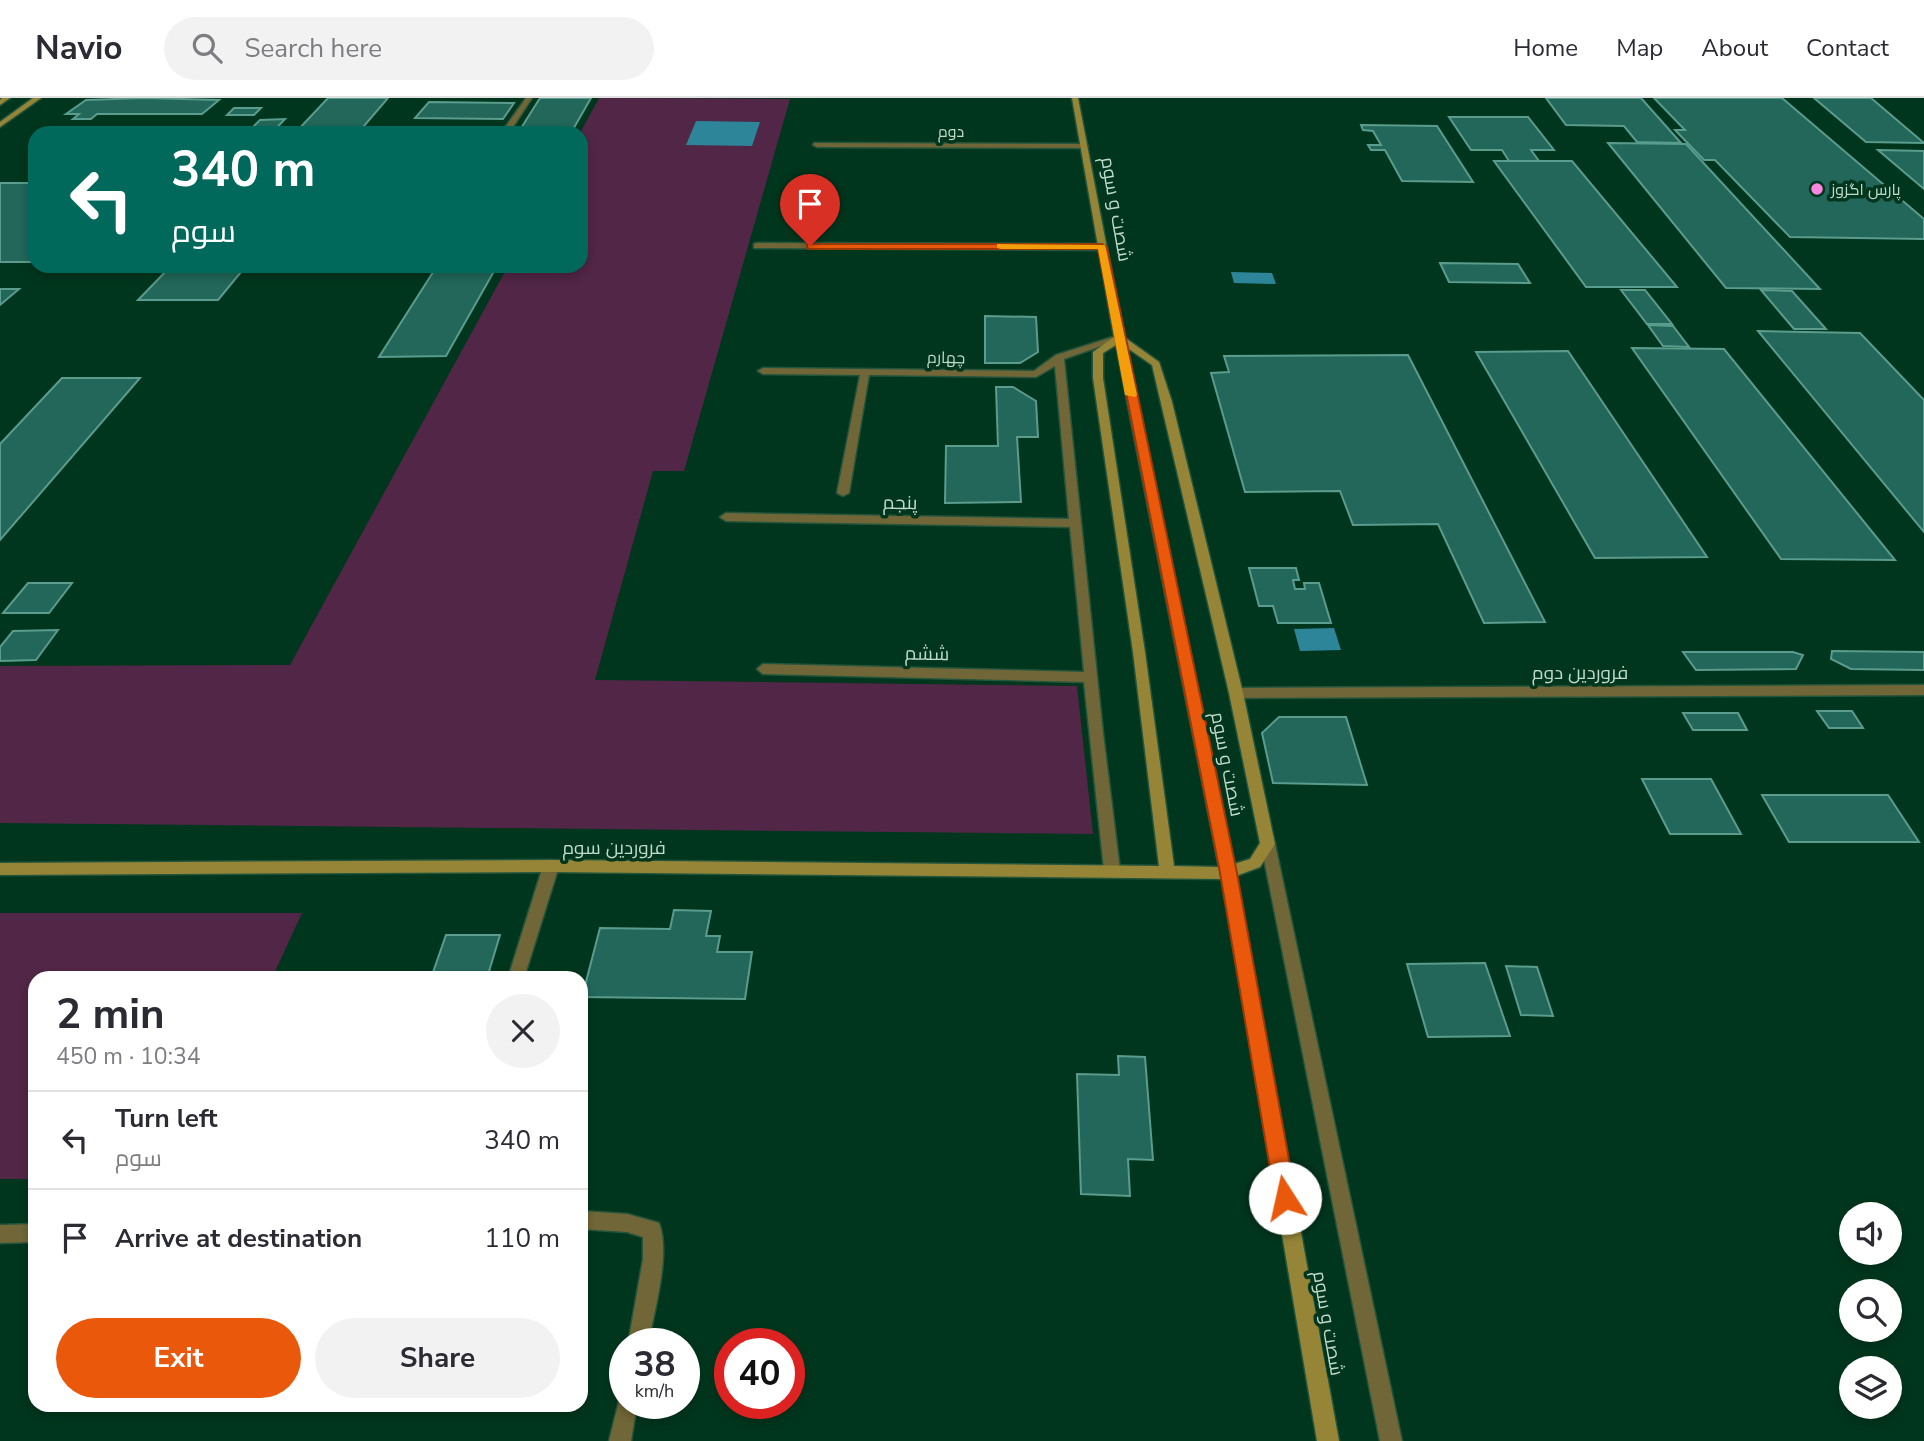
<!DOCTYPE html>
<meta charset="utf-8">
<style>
:root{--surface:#fff;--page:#f2f2f3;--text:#2b2b33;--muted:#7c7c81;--line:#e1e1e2;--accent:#ea580c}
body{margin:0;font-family:"Nunito Sans",Cairo,sans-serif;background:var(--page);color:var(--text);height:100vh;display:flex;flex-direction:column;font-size:26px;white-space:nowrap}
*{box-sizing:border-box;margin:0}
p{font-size:23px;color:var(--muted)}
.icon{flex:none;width:38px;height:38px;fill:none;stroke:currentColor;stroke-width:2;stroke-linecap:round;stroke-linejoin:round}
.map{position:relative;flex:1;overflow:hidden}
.side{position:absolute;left:28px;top:873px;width:560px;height:441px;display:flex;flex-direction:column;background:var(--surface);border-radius:21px;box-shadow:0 4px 10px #0003}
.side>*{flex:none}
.top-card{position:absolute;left:28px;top:28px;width:560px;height:147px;border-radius:21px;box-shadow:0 4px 10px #0003;background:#00695c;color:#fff;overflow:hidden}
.controls{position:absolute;left:1839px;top:1104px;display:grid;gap:14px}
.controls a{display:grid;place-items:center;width:63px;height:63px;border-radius:50%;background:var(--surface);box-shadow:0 4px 10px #0003;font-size:35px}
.speed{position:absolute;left:609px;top:1230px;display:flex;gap:14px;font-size:35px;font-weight:700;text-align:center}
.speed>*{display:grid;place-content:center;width:91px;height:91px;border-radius:50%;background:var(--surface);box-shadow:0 4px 10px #0003;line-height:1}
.speed small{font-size:18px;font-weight:400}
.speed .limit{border:10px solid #d22;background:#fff;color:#111}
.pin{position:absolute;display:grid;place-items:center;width:60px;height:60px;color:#fff;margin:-72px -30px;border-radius:50% 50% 50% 0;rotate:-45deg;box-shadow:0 0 7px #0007}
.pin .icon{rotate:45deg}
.me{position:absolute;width:77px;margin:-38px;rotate:350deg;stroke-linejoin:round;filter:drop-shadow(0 0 5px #0008)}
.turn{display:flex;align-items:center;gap:24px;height:147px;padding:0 28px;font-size:32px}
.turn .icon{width:91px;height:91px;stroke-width:2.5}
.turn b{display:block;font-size:49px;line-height:60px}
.round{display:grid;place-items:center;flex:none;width:74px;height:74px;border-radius:37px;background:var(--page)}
.headline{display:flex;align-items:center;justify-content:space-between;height:119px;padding:0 28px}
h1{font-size:42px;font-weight:700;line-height:52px}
.button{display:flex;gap:14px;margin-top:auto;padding:14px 28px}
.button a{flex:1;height:80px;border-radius:42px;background:var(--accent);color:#fff;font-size:28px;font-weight:700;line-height:80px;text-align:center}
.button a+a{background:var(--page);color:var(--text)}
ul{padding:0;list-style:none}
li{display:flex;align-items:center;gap:21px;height:98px;padding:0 28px;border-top:2px solid var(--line)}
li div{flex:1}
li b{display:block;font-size:26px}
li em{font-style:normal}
header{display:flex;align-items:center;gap:42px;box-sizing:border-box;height:98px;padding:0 35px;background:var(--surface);border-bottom:2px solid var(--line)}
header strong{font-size:33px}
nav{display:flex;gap:38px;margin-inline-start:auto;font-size:24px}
.search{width:490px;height:63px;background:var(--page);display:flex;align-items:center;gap:18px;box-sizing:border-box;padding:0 24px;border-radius:38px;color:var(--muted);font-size:26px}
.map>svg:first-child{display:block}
.green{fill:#512646}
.water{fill:#2d859a}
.building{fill:#226759;stroke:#5a9c8d;stroke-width:2}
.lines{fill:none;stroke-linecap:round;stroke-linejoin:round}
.lane-casing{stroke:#23543c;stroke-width:3}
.secondary-casing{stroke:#23543c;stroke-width:3}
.lane{fill:#706637;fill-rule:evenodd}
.secondary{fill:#968537;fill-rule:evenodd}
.route{fill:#ea580c;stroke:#983908;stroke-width:2}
.slow{fill:#f59e0b}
.poi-dot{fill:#fe86e0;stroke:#00361d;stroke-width:2.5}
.labels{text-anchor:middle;stroke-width:7;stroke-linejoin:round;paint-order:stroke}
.far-street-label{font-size:16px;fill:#c1dbca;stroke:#00361d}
.far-poi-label{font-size:16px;fill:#c1dbca;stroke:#00361d;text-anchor:start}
.street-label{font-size:19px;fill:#c1dbca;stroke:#00361d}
</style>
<header>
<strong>Navio</strong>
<div class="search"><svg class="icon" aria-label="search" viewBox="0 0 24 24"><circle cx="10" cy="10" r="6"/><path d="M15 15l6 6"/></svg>Search here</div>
<nav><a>Home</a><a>Map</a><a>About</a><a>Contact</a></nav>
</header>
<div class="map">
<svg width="1924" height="1343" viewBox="0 0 1924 1343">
<rect width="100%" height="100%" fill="#00361d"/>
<g class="green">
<polygon points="599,0 790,1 684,373 653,373 595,582 1077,588 1093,736 0,725 0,568 290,567 508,168 581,168 580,35"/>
<polygon points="0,815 302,815 272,880 35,880 35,1081 0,1081"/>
</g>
<g class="water">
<polygon points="696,23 760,24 752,48 686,47"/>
<polygon points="1231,174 1272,175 1276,186 1234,185"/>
<polygon points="1334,530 1341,552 1300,553 1294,531"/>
</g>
<g class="building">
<polygon points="143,0 219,2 202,16 97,16 91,21 73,21 79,16 66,16 86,2"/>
<polygon points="328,0 388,0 358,35 295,35"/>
<polygon points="540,0 591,0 571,35 518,35"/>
<polygon points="1546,0 1641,0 1681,45 1637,44 1624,28 1566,27"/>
<polygon points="1654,0 1782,0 1924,121 1924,141 1790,139 1715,62 1704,62 1675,32 1685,32"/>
<polygon points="1814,0 1871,0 1924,45 1866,44"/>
<polygon points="429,4 514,5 503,21 415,20"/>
<polygon points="234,10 261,10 254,17 227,17"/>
<polygon points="1449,19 1528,19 1554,52 1531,52 1539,63 1509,63 1502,52 1471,52"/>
<polygon points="285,21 272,35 247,35 260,22"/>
<polygon points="1361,27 1437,28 1473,84 1402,83 1385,52 1371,52 1368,47 1381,47 1373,33 1363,32"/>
<polygon points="410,29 498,30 495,35 405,35"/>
<polygon points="1608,45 1686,46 1820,191 1726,190"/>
<polygon points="1878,52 1924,53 1924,91"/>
<polygon points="1494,63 1572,63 1677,189 1586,189"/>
<rect x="0" y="85" width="35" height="79"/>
<polygon points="1440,165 1518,166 1530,185 1449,184"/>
<polygon points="171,168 246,168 218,202 138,202"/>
<polygon points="437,168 497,168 446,258 379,259"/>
<polygon points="0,191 19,191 0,207"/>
<polygon points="1621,192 1645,192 1672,226 1647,226"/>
<polygon points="1761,192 1792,193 1826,231 1794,231"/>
<polygon points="985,218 1036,219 1038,254 1020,265 985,265"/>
<polygon points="1648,227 1673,228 1689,249 1663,248"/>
<polygon points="1758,233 1860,235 1924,302 1924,434"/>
<polygon points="1632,250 1724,251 1895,462 1781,461"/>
<polygon points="1568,253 1707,459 1595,460 1476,254"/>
<polygon points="1408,257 1545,524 1484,525 1438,426 1353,427 1340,393 1245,394 1211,275 1229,274 1224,258"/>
<polygon points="62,280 140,280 0,442 0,346"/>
<polygon points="996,289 1013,289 1036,303 1038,339 1017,339 1021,404 945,405 946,348 998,348"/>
<polygon points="1249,470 1296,470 1299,482 1293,482 1295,491 1305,491 1304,485 1319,485 1331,525 1278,525 1273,508 1259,508"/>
<polygon points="28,485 72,485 49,515 3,515"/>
<polygon points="58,532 36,562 0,563 0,549 13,533"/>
<polygon points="1832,553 1924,554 1924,572 1851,571 1831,561"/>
<polygon points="1683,554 1793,554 1803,557 1796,571 1696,572"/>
<polygon points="1817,613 1852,613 1863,630 1829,630"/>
<polygon points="1683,615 1738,615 1747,632 1693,632"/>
<polygon points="1279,619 1346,619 1367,687 1273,685 1262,635"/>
<polygon points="1642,681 1711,681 1741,736 1670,736"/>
<polygon points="1762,697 1888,697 1919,744 1789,744"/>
<polygon points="674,812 711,813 706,838 720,838 717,854 752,854 745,901 582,899 600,830 670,831"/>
<polygon points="446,837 500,837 487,880 431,880"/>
<polygon points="1485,865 1510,938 1428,939 1407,866"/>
<polygon points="1506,868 1537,869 1553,918 1521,917"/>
<polygon points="1118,958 1145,959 1153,1062 1128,1061 1130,1098 1081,1096 1077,976 1119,977"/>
</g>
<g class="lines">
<defs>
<g id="lane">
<polygon points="526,0 532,0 509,35 501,35"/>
<polygon points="814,45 1084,46 1088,48 1084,50 817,49 813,47"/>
<polygon points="757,145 1102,146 1106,149 1102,152 754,150 754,146"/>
<polygon points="1116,238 1124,240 1064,261 1103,635 1120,772 1117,777 1112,778 1107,777 1104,772 1084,584 763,576 757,571 763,566 1084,574 1070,429 726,423 720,419 726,415 1069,421 1055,268 1036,279 869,277 849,395 843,398 837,395 860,277 763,276 758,273 763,270 1034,273 1056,257"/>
<polygon points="1924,587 1924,597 1236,600 1229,595 1236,590"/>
<polygon points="1268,740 1273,742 1275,746 1402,1343 1380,1343 1261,746 1263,742"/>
<polygon points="551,762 556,764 559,768 524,880 508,880 543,768 546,764"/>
<path d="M 581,1113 L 627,1116 L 659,1125 C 671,1156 654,1214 648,1246 L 628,1246 L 643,1161 L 643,1139 L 627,1134 L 581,1131 Z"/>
<polygon points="35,1126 35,1144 0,1145 0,1127"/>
<polygon points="625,1297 625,1306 637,1306 631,1343 609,1343 620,1299"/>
</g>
<g id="secondary">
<polygon points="2,0 10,0 0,7 0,2"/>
<polygon points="33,0 41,0 0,29 0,24"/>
<path d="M 1072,0 L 1078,0 L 1124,239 L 1159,264 L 1172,304 L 1243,595 L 1275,746 L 1260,769 L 1236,778 L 1339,1343 L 1317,1343 L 1222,781 L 551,774 L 0,777 L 0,765 L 551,762 L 1159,768 L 1133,554 L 1093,280 L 1093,254 L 1114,239 ZM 1116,247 L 1219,769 L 1174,768 L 1145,554 L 1103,280 L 1103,255 ZM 1126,249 L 1152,267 L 1229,595 L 1260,745 L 1250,761 L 1234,766 Z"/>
</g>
</defs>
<use href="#lane" class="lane-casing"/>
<use href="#secondary" class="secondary-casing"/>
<use href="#lane" class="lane"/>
<use href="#secondary" class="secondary"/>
</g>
<polygon class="route" points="807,146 1102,146 1107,149 1237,775 1296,1100 1293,1107 1285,1110 1278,1107 1275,1100 1220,775 1098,151 810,151 807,150"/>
<polygon class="slow" points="997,146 1105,147 1137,297 1135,299 1125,297 1098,151 1001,151 997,150"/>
<circle class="poi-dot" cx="1817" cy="91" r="7"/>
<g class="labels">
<g class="far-street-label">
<text x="951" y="39">دوم</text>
<text transform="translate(946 259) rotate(1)" y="6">چهارم</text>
</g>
<g class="far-poi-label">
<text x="1831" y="97">پارس اگزوز</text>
</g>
<g class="street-label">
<text transform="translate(1117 111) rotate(80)" y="7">شصت و سوم</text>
<text transform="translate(900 404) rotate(1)" y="7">پنجم</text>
<text transform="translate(927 555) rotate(1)" y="7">ششم</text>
<text x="1580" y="581">فروردین دوم</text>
<text transform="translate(1228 666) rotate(79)" y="7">شصت و سوم</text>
<text x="614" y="756">فروردین سوم</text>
<text transform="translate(1329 1225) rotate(80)" y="7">شصت و سوم</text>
</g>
</g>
</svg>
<div class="controls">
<a><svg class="icon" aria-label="sound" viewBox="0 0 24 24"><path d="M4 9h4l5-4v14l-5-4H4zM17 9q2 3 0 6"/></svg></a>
<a><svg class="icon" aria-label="search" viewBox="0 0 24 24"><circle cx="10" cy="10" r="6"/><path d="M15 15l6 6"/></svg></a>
<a><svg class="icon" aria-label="layers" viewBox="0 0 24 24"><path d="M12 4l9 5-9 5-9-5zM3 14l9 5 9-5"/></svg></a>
</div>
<div class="speed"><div>38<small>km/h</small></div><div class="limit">40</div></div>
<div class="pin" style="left:810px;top:148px;background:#d93025"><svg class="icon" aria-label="arrive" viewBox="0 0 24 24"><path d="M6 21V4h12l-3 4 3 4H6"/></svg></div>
<svg class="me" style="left:1285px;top:1100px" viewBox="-20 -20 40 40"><circle r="19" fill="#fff"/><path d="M0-13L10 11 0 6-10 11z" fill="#ea580c"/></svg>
<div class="top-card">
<div class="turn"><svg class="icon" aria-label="left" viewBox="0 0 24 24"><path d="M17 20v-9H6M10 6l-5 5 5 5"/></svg><div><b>340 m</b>سوم</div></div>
</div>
<section class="side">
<div class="headline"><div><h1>2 min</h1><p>450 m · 10:34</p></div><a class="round"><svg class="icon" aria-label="close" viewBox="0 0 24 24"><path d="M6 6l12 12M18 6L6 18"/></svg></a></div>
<ul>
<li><svg class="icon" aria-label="left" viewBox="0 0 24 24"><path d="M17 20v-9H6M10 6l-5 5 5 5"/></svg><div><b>Turn left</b><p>سوم</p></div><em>340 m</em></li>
<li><svg class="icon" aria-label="arrive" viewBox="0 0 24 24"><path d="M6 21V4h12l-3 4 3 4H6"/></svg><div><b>Arrive at destination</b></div><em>110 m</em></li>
</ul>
<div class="button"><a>Exit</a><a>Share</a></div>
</section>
</div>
